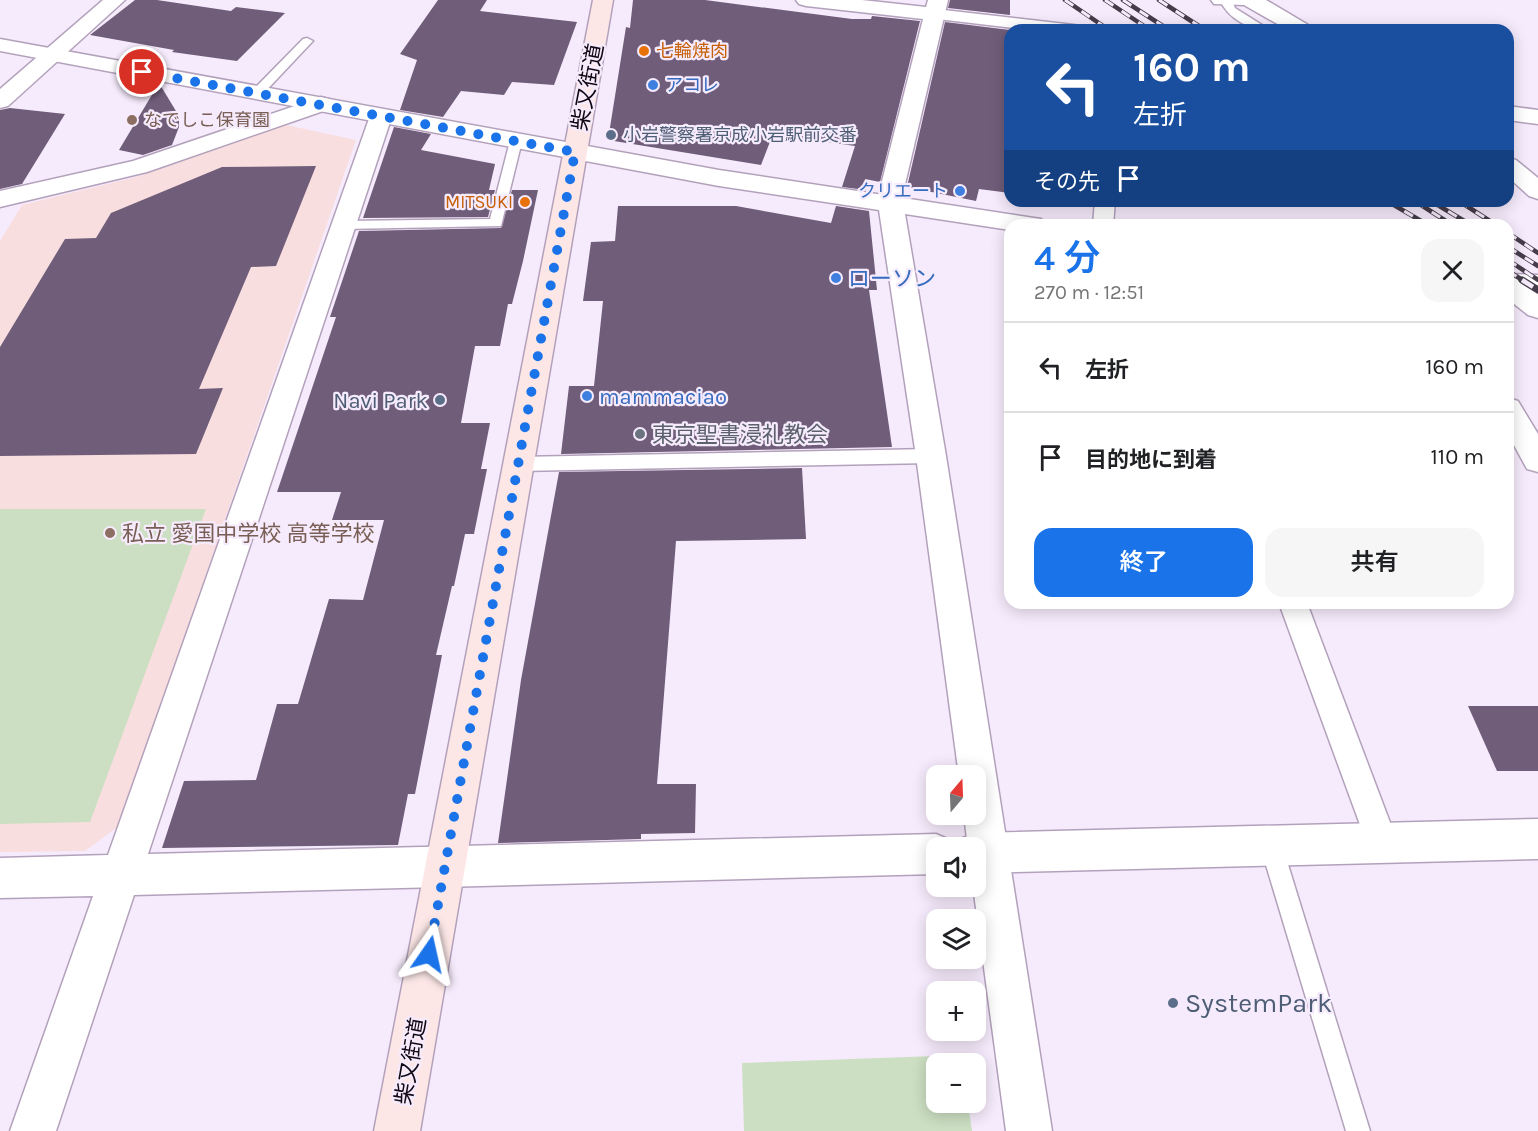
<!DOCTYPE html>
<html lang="ja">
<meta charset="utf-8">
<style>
:root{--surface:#fff;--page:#f6f6f6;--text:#202124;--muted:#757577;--line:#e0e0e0;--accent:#1a73e8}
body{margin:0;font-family:Karla,"Noto Sans JP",sans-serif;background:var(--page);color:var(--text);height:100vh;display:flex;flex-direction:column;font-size:22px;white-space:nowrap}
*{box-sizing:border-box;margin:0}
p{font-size:20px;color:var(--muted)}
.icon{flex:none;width:33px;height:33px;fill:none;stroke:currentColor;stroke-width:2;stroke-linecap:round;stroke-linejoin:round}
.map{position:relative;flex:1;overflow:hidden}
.drawer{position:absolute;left:1004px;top:219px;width:510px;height:390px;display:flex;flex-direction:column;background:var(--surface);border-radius:18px;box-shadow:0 3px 15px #0003}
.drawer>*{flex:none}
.banner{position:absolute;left:1004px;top:24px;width:510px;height:183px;border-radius:18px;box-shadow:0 3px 15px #0003;background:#1a4fa0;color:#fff;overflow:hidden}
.needle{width:39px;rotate:19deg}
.fabs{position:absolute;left:926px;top:765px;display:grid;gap:12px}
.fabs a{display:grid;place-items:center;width:60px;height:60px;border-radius:12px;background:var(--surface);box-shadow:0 3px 15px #0003;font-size:30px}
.pin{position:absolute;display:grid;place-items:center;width:51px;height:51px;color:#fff;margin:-26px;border:3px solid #fff;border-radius:50%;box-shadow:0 2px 6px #0007}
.me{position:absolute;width:66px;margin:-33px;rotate:11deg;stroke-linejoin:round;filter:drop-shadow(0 0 4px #0008)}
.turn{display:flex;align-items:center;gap:21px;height:126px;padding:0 30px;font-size:27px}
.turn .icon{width:78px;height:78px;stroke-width:2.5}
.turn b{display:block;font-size:42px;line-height:51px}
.then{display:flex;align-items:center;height:57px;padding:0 30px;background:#0003;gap:12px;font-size:22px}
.round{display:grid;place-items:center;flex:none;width:63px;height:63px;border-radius:18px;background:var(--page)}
.summary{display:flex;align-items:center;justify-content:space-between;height:102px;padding:0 30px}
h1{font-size:36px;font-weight:600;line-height:45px;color:var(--accent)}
.button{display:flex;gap:12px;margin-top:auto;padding:12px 30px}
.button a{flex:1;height:69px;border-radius:18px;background:var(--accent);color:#fff;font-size:24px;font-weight:600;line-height:69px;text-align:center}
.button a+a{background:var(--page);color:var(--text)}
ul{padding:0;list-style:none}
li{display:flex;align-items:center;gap:18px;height:90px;padding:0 30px;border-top:2px solid var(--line)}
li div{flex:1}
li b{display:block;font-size:22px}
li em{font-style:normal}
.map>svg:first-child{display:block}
.education{fill:#f9dedf}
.green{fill:#ccdfc2}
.building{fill:#705d7a}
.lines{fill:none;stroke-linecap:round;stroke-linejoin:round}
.service-casing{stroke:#b3a1bc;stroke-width:3}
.pedestrian-casing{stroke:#b3a1bc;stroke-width:3}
.minor-casing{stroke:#b3a1bc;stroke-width:3}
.tertiary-casing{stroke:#b3a1bc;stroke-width:3}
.secondary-casing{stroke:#b3a1bc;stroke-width:3}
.service{fill:#fff;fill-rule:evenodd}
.pedestrian{fill:#fff;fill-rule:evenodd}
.minor{fill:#fff;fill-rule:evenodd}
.tertiary{fill:#fff;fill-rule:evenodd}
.secondary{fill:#fce7e6;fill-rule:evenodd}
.rail-far1-casing{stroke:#453d49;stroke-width:4.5}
.rail-casing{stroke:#453d49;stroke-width:7}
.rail-far1{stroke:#f6ebfc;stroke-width:3;stroke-dasharray:10;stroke-linecap:butt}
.rail{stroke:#f6ebfc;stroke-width:4.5;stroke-dasharray:13;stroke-linecap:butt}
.route{stroke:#1a73e8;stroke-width:10;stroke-dasharray:0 18}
.food-dot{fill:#e8710a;stroke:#f6ebfc;stroke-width:2}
.shop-dot{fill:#3f7fe0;stroke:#f6ebfc;stroke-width:2}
.education-dot{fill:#8d6e63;stroke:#f6ebfc;stroke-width:2}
.service-dot{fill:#5c6f8a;stroke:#f6ebfc;stroke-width:2}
.worship-dot{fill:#6b7280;stroke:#f6ebfc;stroke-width:2}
.labels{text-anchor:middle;stroke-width:4.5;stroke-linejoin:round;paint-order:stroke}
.far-food-label{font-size:18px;fill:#c56008;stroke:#f6ebfc;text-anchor:start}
.far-shop-label{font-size:18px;fill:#366cbe;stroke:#f6ebfc;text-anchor:start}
.far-education-label{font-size:18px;fill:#785e54;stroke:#f6ebfc;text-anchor:start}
.far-service-label{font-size:18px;fill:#4e5e75;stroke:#f6ebfc;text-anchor:start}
.street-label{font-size:22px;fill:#100913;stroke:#f6ebfc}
.shop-label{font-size:22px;fill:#366cbe;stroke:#f6ebfc;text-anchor:start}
.service-label{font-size:22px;fill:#4e5e75;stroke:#f6ebfc;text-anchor:end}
.worship-label{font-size:22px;fill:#5b616d;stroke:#f6ebfc;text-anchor:start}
.education-label{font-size:22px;fill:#785e54;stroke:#f6ebfc;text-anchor:start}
.near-service-label{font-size:27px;fill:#4e5e75;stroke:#f6ebfc;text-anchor:start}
</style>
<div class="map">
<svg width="1538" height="1131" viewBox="0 0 1538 1131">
<rect width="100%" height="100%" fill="#f6ebfc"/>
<polygon class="education" points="286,125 356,140 119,826 85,851 0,852 0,241 22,205 140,176 200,153"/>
<g class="green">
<polygon points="0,509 206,509 90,822 0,824"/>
<polygon points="963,1055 964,1063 936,1064 936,1102 968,1103 972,1131 744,1131 742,1063"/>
</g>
<g class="building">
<polygon points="135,0 157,0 231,11 236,7 285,13 237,61 172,52 174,50 90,35"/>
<polygon points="438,0 487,0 480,11 577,22 554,85 512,82 504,95 461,91 443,117 400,110 417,60 400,54"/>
<polygon points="633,0 705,0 852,19 871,19 872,16 920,21 880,182 865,179 866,190 842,187 855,146 773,134 761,165 608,140 626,27 630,28"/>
<polygon points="950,0 1010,0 1010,15 948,8"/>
<polygon points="945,22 1010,30 1010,193 979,189 976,201 907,187"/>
<polygon points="159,83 179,116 179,127 172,145 143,155 119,150"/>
<polygon points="10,108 65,114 22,184 0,189 0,110"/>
<polygon points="394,127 431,134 421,150 495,164 489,190 495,190 488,217 363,218"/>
<polygon points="316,166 276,266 251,267 199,389 223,388 196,454 0,456 0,347 65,239 96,238 111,213 222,167"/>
<polygon points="512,190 538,190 523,261 512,304 508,304 500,346 475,346 461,423 490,423 481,469 487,469 474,534 465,534 454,586 452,586 436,655 442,655 415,794 408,794 398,845 162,848 184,781 256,780 277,704 298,704 329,599 363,600 384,520 332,520 341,492 277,492 336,317 330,317 359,231 501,228"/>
<polygon points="618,206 736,206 831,223 836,206 869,211 877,290 869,290 892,447 561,454 569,386 594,386 603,301 583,301 591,242 615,241"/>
<polygon points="802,468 806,539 676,541 657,784 696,784 695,833 641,834 641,839 498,843 521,680 559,472"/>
<polygon points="1468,706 1538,706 1538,771 1497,771"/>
</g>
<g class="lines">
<defs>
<g id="service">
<path d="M 1220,0 L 1232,0 L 1235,8 L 1270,30 C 1250,30 1228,19 1220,0 Z"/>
<polygon points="307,38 313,41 311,43 261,96 253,96 253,90 303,39"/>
<polygon points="516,137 522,141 501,226 344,229 337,225 344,221 490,219 510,141"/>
<polygon points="931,449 937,451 939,456 937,461 931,463 519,471 513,469 511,464 513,459 519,457"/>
<polygon points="1271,834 1279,837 1282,845 1370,1131 1346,1131 1260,845 1263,837"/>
</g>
<g id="pedestrian">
<polygon points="935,9 1074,25 1080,26 1083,30 1030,30 929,18 927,14"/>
<polygon points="1095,201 1115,201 1113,225 1093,225"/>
<polygon points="1279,603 1307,603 1397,841 1392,852 1381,857 1370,852"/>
</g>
<g id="minor">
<polygon points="103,0 125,0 8,106 0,108 0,89"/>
<polygon points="796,0 862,0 926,7 928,0 948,0 903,193 903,205 900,211 891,213 882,211 879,205 879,193 923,19 806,6 799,4"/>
<polygon points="1211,0 1266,0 1310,26 1313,30 1288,30 1244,5 1214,4"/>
<polygon points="321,97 329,99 332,104 329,109 147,172 0,207 0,191 133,161"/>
<polygon points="1508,106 1538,110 1538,124 1508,120"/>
<polygon points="381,109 389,111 392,116 148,854 936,834 950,840 953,848 936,848 936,874 134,895 56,1131 10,1131 93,896 0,898 0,858 108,855 370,116 373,111"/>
<polygon points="1508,158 1516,160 1538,178 1538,199 1529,196 1508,177"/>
<polygon points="1508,277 1517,280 1538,294 1538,318 1528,315 1508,299"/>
<polygon points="1508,398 1518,401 1538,434 1538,472 1527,469 1508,434"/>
<polygon points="1538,819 1538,859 975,873 975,848 958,848 961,839 975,833"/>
</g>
<g id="tertiary">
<polygon points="0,39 719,170 1041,219 1045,225 1010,225 1010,230 905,214 946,456 1052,1131 1006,1131 973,886 975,848 968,848 964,814 975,814 975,776 959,776 916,456 879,210 719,186 0,51"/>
<polygon points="1508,274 1538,275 1538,293 1508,292"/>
</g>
<polygon id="secondary" points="593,0 613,0 420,1131 374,1131"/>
</defs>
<use href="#service" class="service-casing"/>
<use href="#pedestrian" class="pedestrian-casing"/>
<use href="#minor" class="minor-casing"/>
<use href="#tertiary" class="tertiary-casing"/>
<use href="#secondary" class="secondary-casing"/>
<use href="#service" class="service"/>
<use href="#pedestrian" class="pedestrian"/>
<use href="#minor" class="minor"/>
<use href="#tertiary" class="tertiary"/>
<use href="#secondary" class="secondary"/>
<defs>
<g id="rail-far1">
<polyline points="1065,0 1109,30"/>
<polyline points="1105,0 1150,30"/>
<polyline points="1123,0 1169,30"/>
<polyline points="1159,0 1205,30"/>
<polyline points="1387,201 1428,225"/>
<polyline points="1415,201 1452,225"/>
<polyline points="1431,201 1471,225"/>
<polyline points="1459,201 1496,225"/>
<polyline points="1508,233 1538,253"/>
<polyline points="1508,247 1538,266"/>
<polyline points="1508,260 1538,280"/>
<polyline points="1508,271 1524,281"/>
</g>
<polyline id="rail" points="1522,280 1538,290"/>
</defs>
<use href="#rail-far1" class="rail-far1-casing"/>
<use href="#rail" class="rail-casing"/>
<use href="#rail-far1" class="rail-far1"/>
<use href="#rail" class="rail"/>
</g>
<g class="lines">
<polyline class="route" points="142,72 575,152 429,954"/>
</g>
<g class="food-dot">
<circle cx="644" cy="51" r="6"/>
<circle cx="525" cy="202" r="6"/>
</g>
<g class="shop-dot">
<circle cx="653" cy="85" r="6"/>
<circle cx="960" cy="191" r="6"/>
<circle cx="836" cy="278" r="6"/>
<circle cx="587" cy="396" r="6"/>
</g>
<g class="education-dot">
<circle cx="132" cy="120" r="6"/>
<circle cx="110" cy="533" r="6"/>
</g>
<g class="service-dot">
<circle cx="611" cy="135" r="6"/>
<circle cx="440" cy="400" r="6"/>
<circle cx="1173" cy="1003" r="6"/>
</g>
<circle class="worship-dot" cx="640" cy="434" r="6"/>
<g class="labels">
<g class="far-food-label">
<text x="656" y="57">七輪焼肉</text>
<text x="513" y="208" text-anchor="end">MITSUKI</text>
</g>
<g class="far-shop-label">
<text x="665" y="91">アコレ</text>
<text x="948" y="197" text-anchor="end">クリエート</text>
</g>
<g class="far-education-label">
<text x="144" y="126">なでしこ保育園</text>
</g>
<g class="far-service-label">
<text x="623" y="141">小岩警察署京成小岩駅前交番</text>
</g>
<g class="street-label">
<text transform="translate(587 87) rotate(-79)" y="8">柴又街道</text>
<text transform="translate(410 1061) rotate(-80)" y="8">柴又街道</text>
</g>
<g class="shop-label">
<text x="848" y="286">ローソン</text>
<text x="599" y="404">mammaciao</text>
</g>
<g class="service-label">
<text x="428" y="408">Navi Park</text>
</g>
<g class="worship-label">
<text x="652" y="442">東京聖書浸礼教会</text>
</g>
<g class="education-label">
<text x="122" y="541">私立 愛国中学校 高等学校</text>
</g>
<g class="near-service-label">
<text x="1185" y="1012">SystemPark</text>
</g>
</g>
</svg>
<div class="fabs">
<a><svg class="needle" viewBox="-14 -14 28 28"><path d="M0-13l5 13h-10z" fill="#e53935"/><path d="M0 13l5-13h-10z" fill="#757577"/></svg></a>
<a><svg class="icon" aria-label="sound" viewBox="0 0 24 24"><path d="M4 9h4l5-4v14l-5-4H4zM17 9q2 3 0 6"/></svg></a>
<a><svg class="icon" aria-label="layers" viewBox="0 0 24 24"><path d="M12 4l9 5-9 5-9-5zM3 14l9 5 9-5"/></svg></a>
<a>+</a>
<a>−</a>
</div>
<div class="pin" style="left:142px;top:72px;background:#d93025"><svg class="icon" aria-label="arrive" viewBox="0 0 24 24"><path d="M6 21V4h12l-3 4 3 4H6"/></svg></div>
<svg class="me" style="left:429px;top:954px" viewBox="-20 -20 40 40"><path d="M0-17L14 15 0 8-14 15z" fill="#1a73e8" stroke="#fff" stroke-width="4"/></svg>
<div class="banner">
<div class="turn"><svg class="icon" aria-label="left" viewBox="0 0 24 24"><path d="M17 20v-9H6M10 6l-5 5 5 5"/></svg><div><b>160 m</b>左折</div></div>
<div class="then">その先<svg class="icon" aria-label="arrive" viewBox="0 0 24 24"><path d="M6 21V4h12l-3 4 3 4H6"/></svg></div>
</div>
<section class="drawer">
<div class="summary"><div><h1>4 分</h1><p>270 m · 12:51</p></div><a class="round"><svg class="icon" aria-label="close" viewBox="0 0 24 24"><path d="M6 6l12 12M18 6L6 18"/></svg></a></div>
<ul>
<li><svg class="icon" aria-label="left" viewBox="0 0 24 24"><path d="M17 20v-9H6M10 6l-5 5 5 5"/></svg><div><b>左折</b></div><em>160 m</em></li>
<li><svg class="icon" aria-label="arrive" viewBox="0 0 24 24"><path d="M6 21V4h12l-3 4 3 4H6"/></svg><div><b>目的地に到着</b></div><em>110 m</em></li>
</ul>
<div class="button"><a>終了</a><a>共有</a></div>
</section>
</div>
